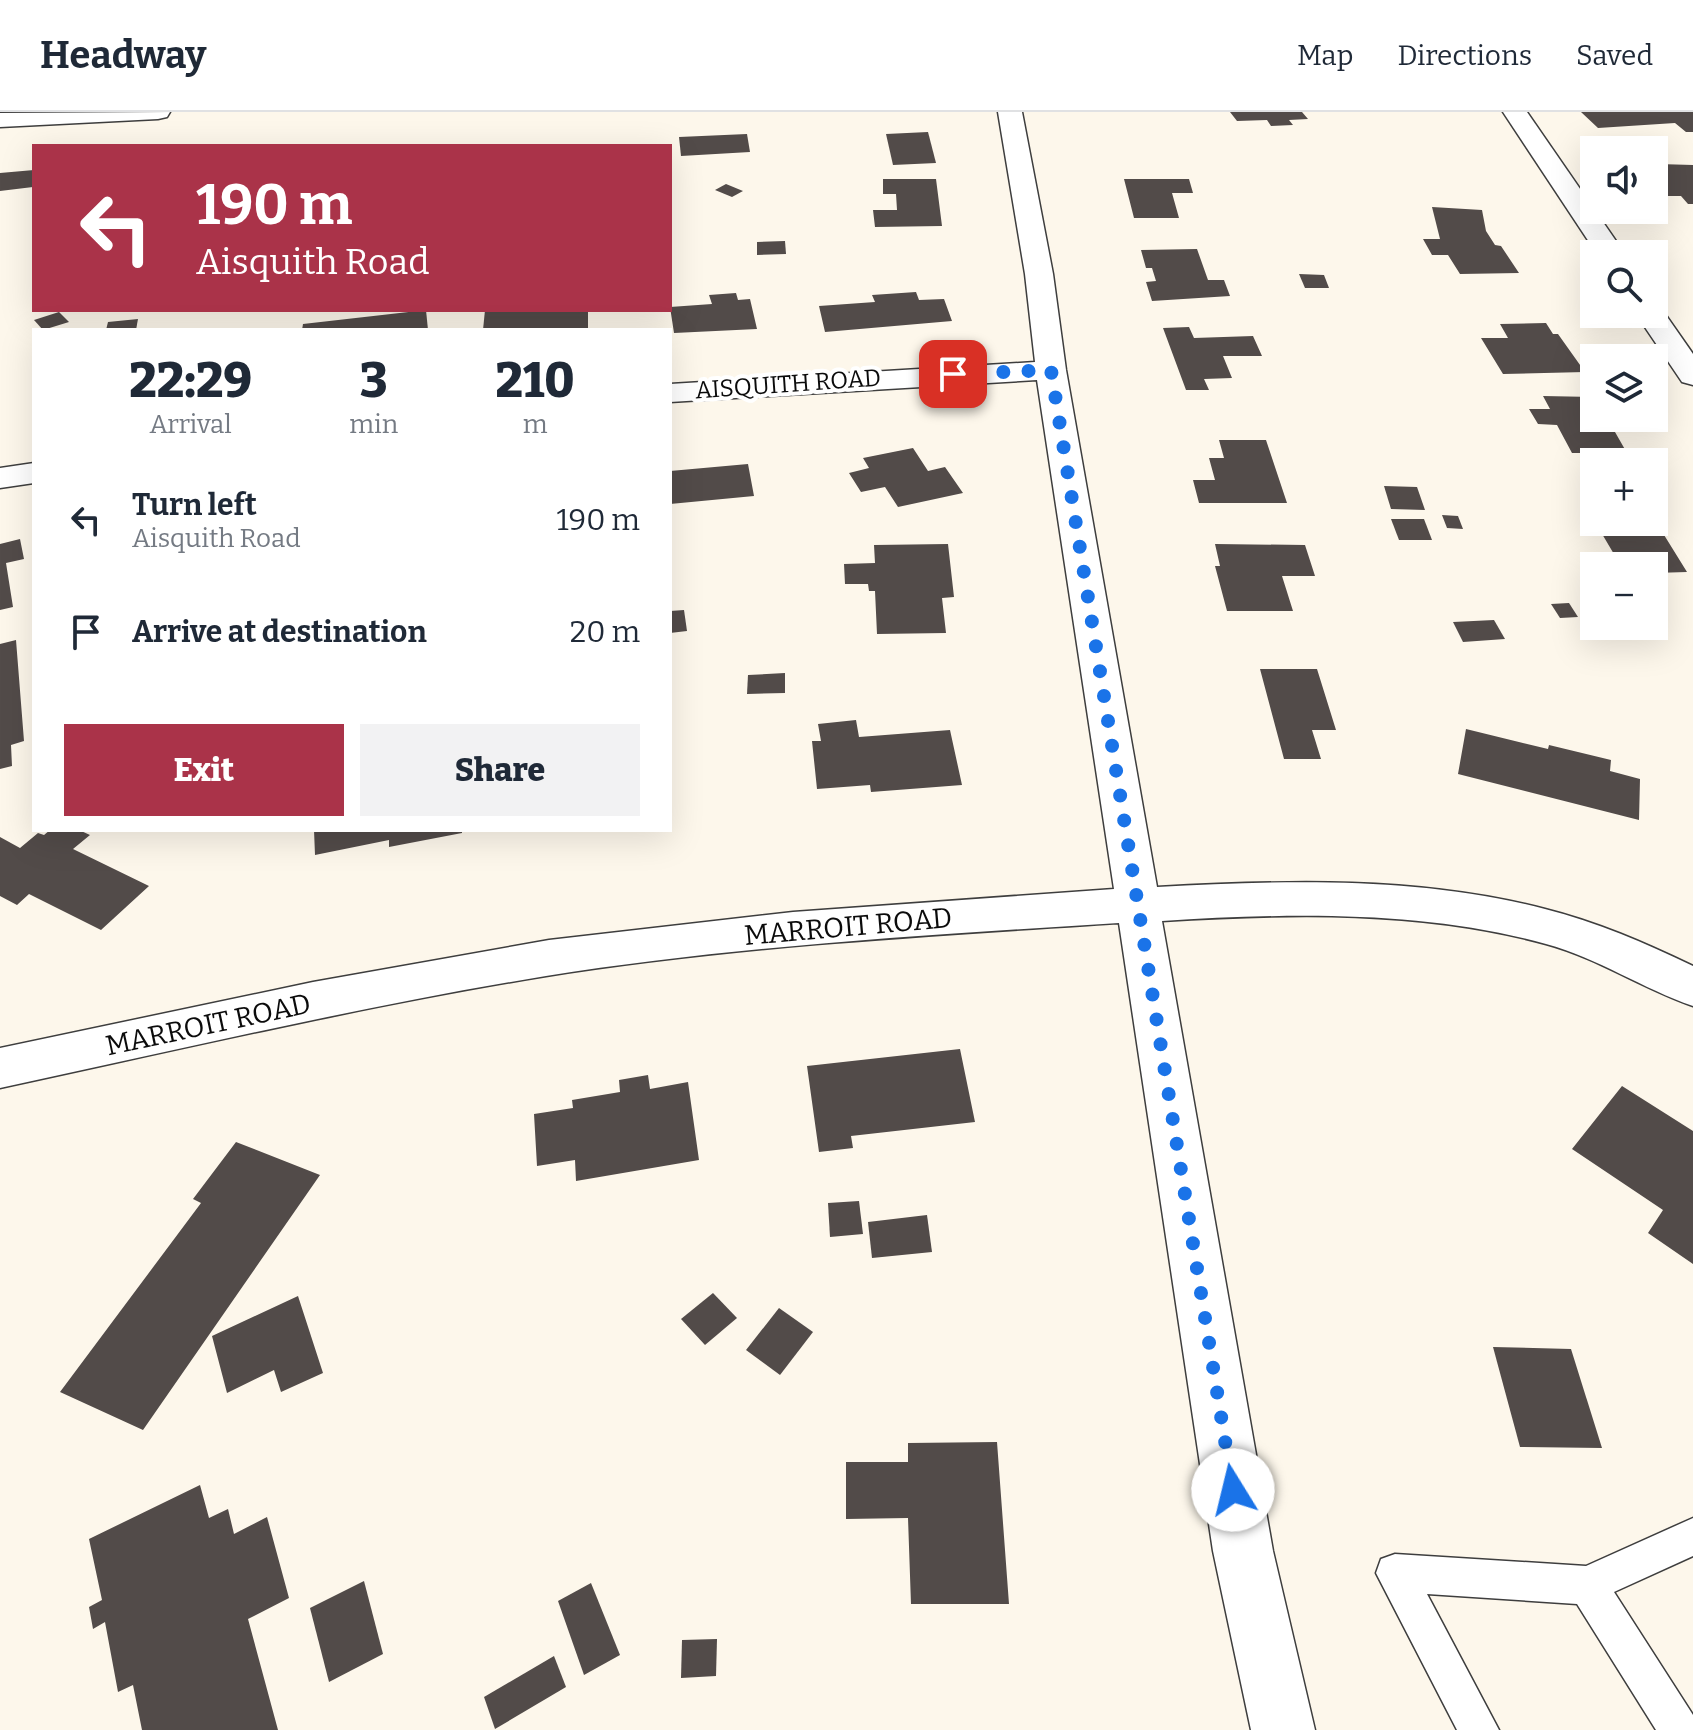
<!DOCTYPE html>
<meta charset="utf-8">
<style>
:root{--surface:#fff;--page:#f2f2f3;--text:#1f2937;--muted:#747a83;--line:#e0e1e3;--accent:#aa3349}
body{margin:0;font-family:Bitter,serif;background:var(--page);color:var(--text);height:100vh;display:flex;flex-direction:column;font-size:30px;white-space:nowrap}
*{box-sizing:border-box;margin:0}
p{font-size:26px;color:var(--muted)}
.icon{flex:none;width:44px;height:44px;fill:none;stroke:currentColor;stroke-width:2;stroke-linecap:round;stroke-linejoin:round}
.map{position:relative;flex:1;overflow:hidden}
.panel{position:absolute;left:32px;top:216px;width:640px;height:504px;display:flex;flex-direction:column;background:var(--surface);border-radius:0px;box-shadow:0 8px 32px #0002}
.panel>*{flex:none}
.hud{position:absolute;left:32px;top:32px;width:640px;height:168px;border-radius:0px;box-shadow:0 8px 32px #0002;background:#aa3349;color:#fff;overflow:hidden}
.fabs{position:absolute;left:1580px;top:24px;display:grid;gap:16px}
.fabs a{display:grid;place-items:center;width:88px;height:88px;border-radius:0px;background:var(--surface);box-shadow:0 8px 32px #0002;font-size:40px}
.pin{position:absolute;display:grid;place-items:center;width:68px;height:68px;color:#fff;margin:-34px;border-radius:16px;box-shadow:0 4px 12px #0006}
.me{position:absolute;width:88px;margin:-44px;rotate:351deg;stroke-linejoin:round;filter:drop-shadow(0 0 6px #0008)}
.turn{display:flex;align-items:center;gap:28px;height:168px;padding:0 32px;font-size:36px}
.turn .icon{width:104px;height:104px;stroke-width:2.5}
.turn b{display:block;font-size:56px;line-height:68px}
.eta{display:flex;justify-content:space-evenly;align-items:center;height:136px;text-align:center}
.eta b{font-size:48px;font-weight:800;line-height:56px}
.primary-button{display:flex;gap:16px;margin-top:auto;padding:16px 32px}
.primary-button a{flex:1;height:92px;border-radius:0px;background:var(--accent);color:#fff;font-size:32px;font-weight:800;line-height:92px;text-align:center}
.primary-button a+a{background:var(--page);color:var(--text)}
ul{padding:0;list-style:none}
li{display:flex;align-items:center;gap:24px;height:112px;padding:0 32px}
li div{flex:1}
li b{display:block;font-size:30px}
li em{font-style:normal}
header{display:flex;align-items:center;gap:48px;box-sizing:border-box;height:112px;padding:0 40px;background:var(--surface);border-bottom:2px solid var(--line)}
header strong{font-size:38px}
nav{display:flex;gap:44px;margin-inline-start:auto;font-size:28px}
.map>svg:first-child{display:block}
.building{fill:#524b49}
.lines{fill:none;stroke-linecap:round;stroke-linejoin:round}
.lane-casing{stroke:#3e3e3e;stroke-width:3}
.street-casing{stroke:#3e3e3e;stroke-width:3}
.lane{fill:#fff;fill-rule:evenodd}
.street{fill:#fff;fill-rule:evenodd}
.route{stroke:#1a73e8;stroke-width:14;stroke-dasharray:0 25.2}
.labels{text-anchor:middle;stroke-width:8;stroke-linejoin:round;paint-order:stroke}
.far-street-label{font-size:24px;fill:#0b0b0b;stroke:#fff}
.street-label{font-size:28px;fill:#0b0b0b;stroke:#fff}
</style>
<header>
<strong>Headway</strong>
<nav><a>Map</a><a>Directions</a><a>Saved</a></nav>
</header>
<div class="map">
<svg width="1693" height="1618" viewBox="0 0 1693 1618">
<rect width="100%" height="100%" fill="#fdf7eb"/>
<g class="building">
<polygon points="1230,0 1302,0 1308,7 1289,8 1293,13 1271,14 1267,8 1237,9"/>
<polygon points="1581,0 1693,0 1693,20 1686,20 1675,11 1598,16"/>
<polygon points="928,20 936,51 893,53 886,22"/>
<polygon points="747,22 750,40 681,44 679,25"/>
<polygon points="1658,52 1693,53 1693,92 1688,92 1681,84 1666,84 1654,67 1654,61 1665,61"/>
<polygon points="34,58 33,75 0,79 0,61"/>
<polygon points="883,67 936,67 942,114 875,115 873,98 897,98 896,82 883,82"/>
<polygon points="1124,67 1189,67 1193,81 1172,81 1179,106 1134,106"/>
<polygon points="726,72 743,79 732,85 715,78"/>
<polygon points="1432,95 1482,98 1486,119 1495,133 1501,134 1519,161 1460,162 1448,143 1432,143 1423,127 1440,127"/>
<polygon points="785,129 786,142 757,143 757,130"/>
<polygon points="1197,137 1208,168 1224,168 1230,184 1152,189 1146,170 1156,169 1152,156 1146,156 1141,138"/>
<polygon points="1299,162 1324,163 1329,176 1305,176"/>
<polygon points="916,180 919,188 944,187 952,209 825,220 819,194 875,190 872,183"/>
<polygon points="736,181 738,188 750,187 757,217 674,221 670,195 712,192 709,183"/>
<polygon points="426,198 428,218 302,218 303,212"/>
<polygon points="485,198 588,198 588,218 483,218"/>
<polygon points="59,200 69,210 43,218 34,208"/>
<polygon points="138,207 136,218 106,218 108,210"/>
<polygon points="1546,211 1553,222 1558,222 1585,260 1503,262 1481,226 1508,226 1500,212"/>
<polygon points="1189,215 1194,226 1253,224 1262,244 1223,244 1232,266 1204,267 1209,278 1186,278 1163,216"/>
<polygon points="1543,284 1594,285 1594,306 1615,306 1619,313 1611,313 1627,341 1572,341 1557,313 1538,312 1529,297 1550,297"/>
<polygon points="1219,328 1266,328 1287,391 1199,391 1193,368 1215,368 1209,346 1224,346"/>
<polygon points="913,336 928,359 945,355 963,381 898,395 885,375 861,380 849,361 869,356 863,346"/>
<polygon points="748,352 754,384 670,392 670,359"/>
<polygon points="1384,374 1417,375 1425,398 1391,397"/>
<polygon points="1442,403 1458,404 1463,417 1447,416"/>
<polygon points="1391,407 1424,407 1432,428 1399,428"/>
<polygon points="1595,410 1656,410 1687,460 1654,461 1654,454 1621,454"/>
<polygon points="20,427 24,447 6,451 13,495 0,498 0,432"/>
<polygon points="948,432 954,485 942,486 946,521 877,522 875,479 869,479 868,472 845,472 844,452 875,451 874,433"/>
<polygon points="1215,432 1305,433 1315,464 1282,464 1293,499 1227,499 1215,454 1220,454"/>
<polygon points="1569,491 1578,505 1560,506 1551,492"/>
<polygon points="684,498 687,519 670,521 670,499"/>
<polygon points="1494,508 1505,527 1463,530 1453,510"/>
<polygon points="16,528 24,629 11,633 12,654 0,657 0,532"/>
<polygon points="1260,557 1317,557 1336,618 1312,618 1321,647 1284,647"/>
<polygon points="785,561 785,581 747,582 748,563"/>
<polygon points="856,608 859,625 950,618 962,673 871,680 870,673 817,677 812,629 821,629 818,612"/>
<polygon points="1466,617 1548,637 1549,633 1611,648 1610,659 1640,667 1639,708 1458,662"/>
<polygon points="50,718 79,718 90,723 73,737 149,774 101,818 29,782 17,793 0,784 0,725 20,736 38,721 44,723"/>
<polygon points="314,718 462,718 462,721 389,735 389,728 315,743"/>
<polygon points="960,937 975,1010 851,1024 853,1036 819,1040 807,954"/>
<polygon points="648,963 650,977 688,970 699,1048 576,1069 575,1048 537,1054 534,1002 573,996 572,988 620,980 619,968"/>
<polygon points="1622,974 1693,1019 1693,1152 1648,1121 1663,1098 1572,1037"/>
<polygon points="236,1030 320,1063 143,1318 60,1280 201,1091 193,1087"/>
<polygon points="859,1089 863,1122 830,1125 828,1091"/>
<polygon points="927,1103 932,1140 872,1146 868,1110"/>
<polygon points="713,1181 737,1206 705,1233 681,1207"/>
<polygon points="298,1184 323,1261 281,1280 274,1258 227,1281 212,1224"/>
<polygon points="779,1196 813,1220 780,1263 746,1238"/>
<polygon points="1493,1235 1571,1237 1602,1336 1520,1335"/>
<polygon points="997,1330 1009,1492 911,1492 908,1406 846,1407 846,1350 908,1350 908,1331"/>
<polygon points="200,1373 209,1406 228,1397 234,1422 267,1405 289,1486 248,1507 278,1618 142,1618 133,1573 118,1580 105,1510 93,1517 89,1495 102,1488 89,1427"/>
<polygon points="364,1469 383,1542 329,1570 310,1496"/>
<polygon points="591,1471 620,1543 584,1563 558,1489"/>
<polygon points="717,1527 716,1564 681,1566 682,1528"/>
<polygon points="554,1544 566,1575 495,1617 484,1585"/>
</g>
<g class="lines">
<defs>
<polygon id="lane" points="1693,1406 1693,1444 1614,1480 1693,1603 1693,1618 1656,1618 1577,1492 1427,1482 1499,1618 1457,1618 1376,1461 1381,1447 1395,1442 1586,1454"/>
<g id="street">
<polygon points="170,0 167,5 158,7 0,15 0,1"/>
<path d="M 998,0 L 1022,0 L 1053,162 L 1066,258 L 1157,775 C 1285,768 1419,764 1545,797 C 1597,810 1645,831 1693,854 L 1693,894 C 1643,877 1598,846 1546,832 C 1423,798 1289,801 1162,809 L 1273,1439 L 1315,1618 L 1251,1618 L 1213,1439 L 1119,811 C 928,823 735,834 546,864 C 362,894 181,937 0,976 L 0,936 L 313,870 L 549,828 L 793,800 L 1114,777 L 1037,268 L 670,290 L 670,272 L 1035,250 L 1025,162 Z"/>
<polygon points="1503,0 1527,0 1625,142 1597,142"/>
<polygon points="1654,194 1661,196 1693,242 1693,273 1682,270 1636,202 1654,202"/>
<polygon points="34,351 34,371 0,376 0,356"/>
</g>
</defs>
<use href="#lane" class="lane-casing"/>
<use href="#street" class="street-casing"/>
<use href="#lane" class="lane"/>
<use href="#street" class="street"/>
</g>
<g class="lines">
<polyline class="route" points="953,262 1051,258 1233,1378"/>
</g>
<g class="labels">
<g class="far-street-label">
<text transform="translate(788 272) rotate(-4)" y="8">AISQUITH ROAD</text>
</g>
<g class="street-label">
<text transform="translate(848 814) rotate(-5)" y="10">MARROIT ROAD</text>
<text transform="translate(208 912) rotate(-12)" y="10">MARROIT ROAD</text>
</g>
</g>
</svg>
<div class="fabs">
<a><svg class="icon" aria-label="sound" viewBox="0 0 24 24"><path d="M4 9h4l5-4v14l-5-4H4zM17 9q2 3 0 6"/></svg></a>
<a><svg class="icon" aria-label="search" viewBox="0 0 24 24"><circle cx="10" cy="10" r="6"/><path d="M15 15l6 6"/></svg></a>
<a><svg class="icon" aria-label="layers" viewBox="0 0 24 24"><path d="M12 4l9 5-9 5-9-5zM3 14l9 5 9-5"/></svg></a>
<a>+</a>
<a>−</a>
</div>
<div class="pin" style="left:953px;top:262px;background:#d93025"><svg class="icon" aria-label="arrive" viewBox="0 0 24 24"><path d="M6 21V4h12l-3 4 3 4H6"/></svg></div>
<svg class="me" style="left:1233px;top:1378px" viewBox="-20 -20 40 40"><circle r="19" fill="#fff"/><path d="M0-13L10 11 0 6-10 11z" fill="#1a73e8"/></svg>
<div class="hud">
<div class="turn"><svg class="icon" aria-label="left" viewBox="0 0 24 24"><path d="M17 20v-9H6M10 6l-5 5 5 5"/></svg><div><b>190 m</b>Aisquith Road</div></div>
</div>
<section class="panel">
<div class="eta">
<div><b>22:29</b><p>Arrival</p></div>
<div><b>3</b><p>min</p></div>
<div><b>210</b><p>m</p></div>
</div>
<ul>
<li><svg class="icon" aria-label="left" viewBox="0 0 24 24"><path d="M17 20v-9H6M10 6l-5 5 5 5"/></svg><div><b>Turn left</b><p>Aisquith Road</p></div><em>190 m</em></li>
<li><svg class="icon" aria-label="arrive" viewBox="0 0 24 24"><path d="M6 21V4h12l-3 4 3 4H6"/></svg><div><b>Arrive at destination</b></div><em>20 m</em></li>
</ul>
<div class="primary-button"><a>Exit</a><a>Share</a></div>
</section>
</div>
